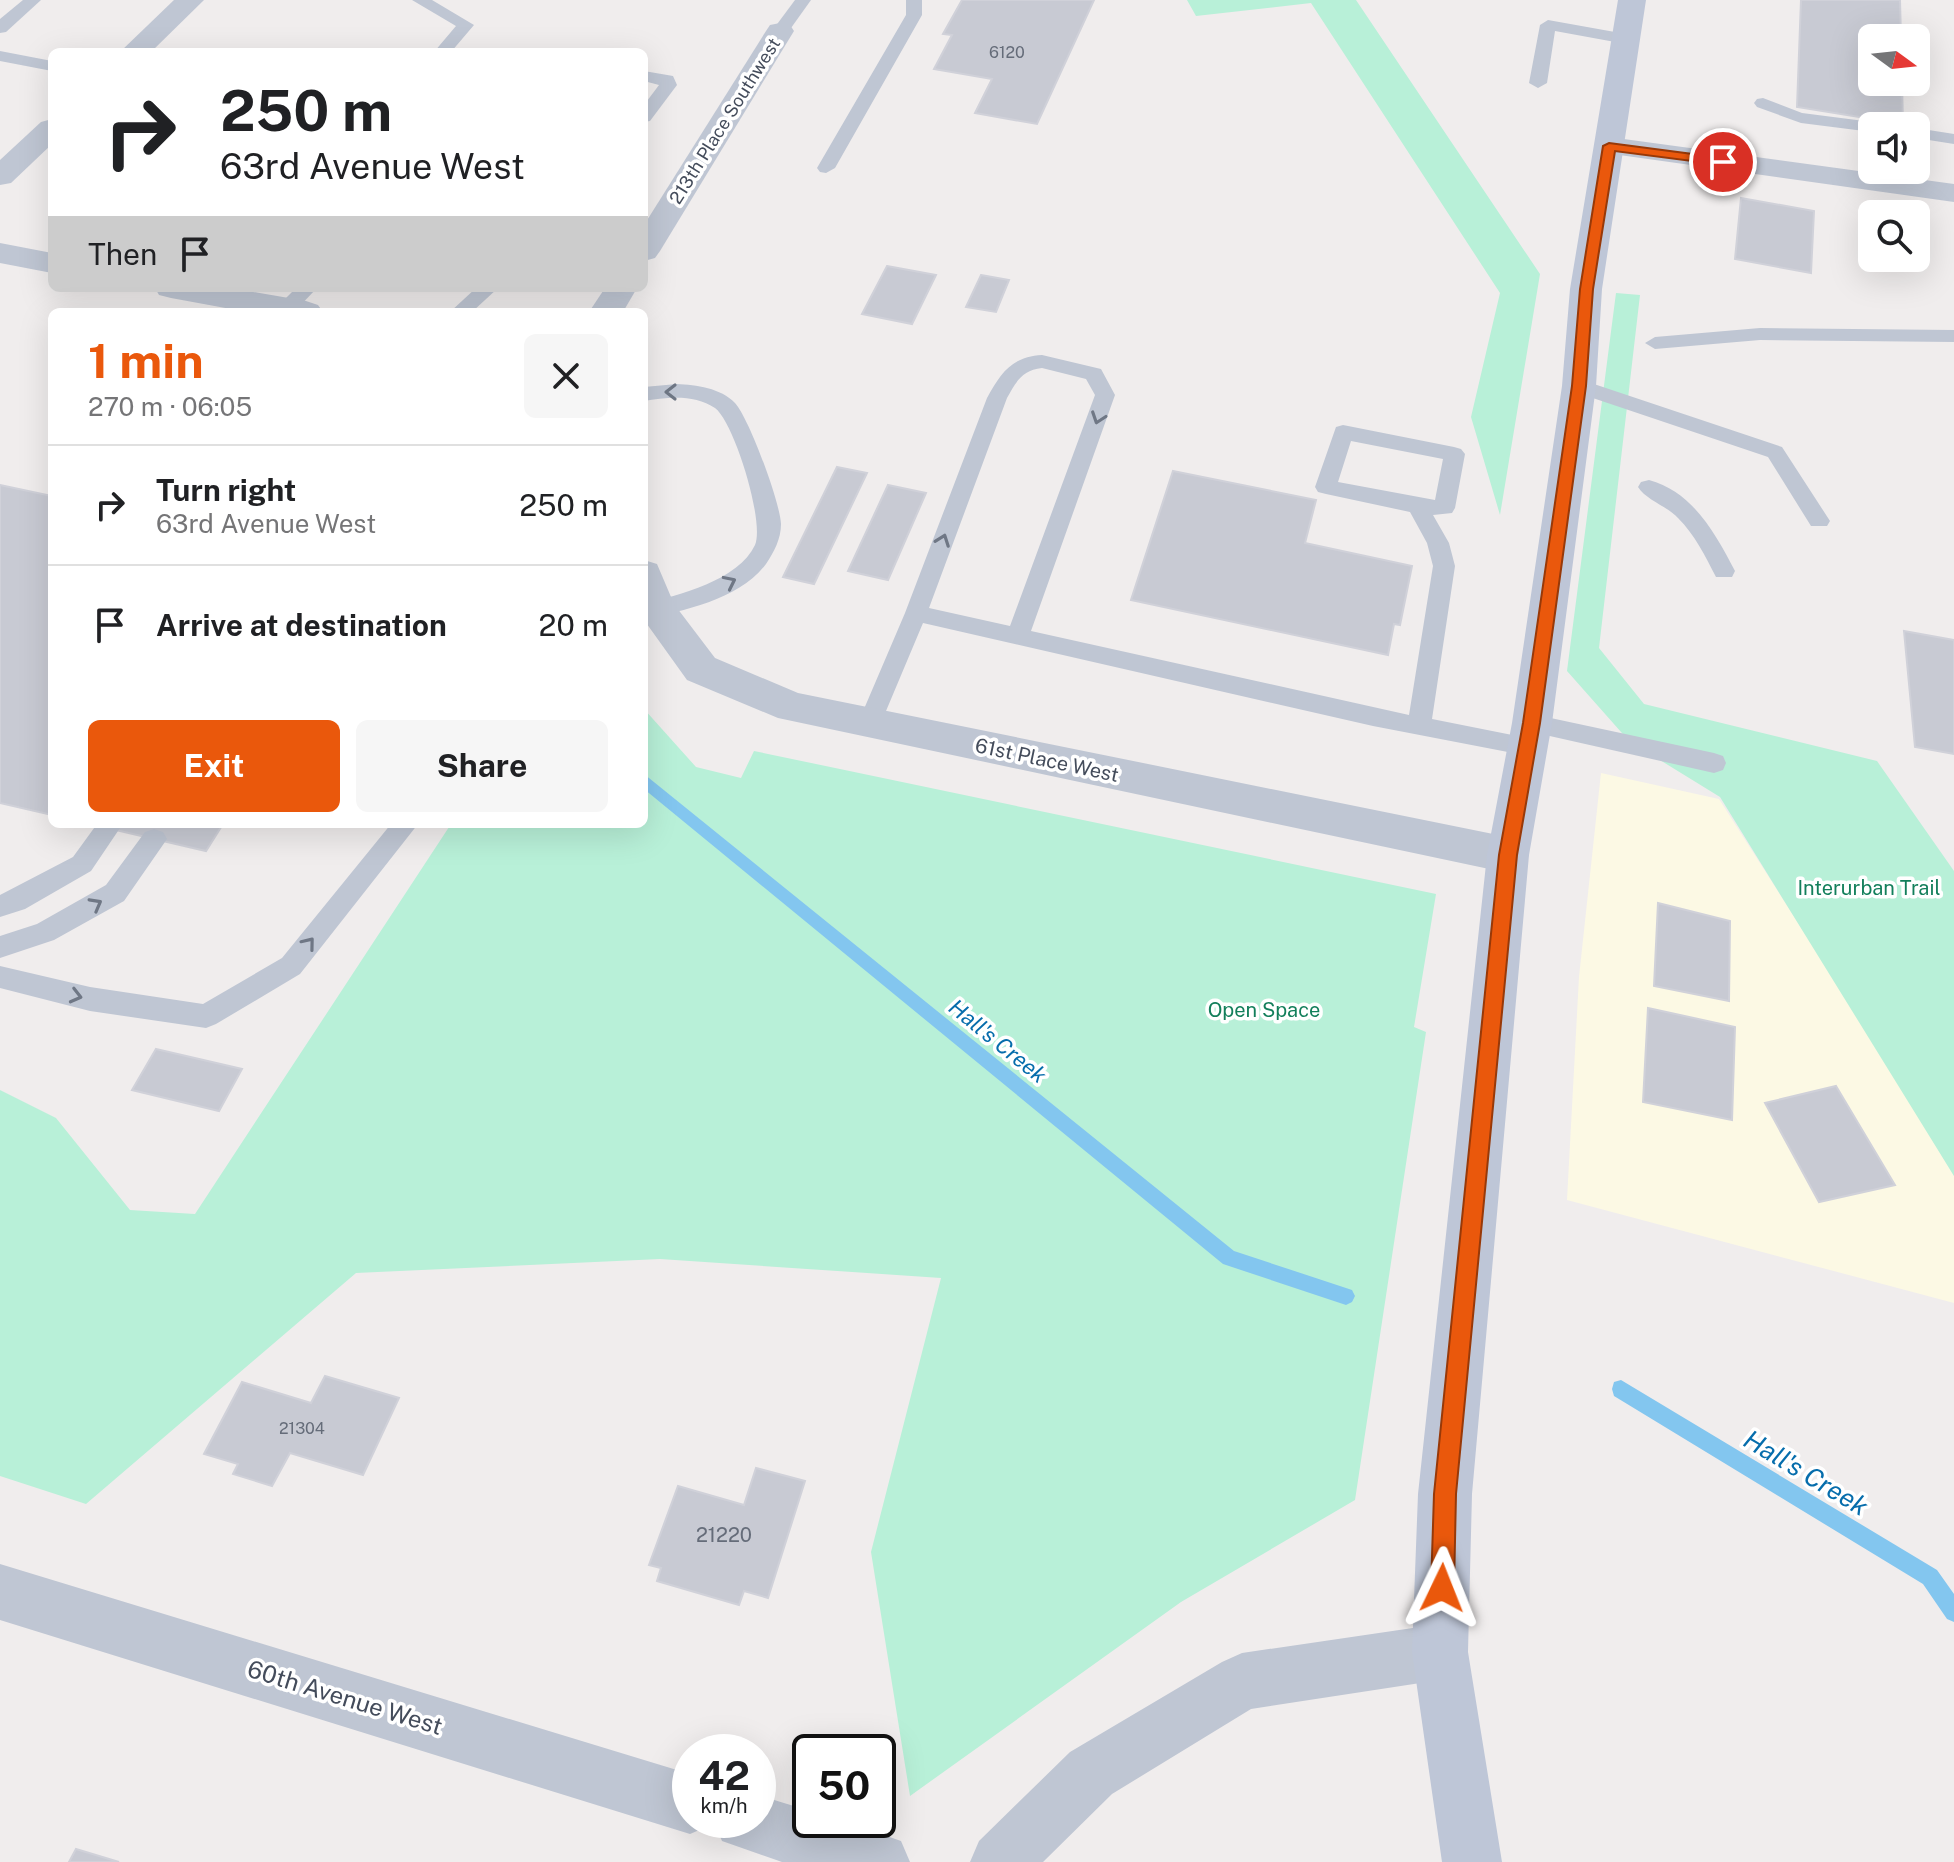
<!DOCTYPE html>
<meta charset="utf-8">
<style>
:root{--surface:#fff;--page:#f6f6f6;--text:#202124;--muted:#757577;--line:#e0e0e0;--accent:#ea580c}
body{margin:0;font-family:"Public Sans",sans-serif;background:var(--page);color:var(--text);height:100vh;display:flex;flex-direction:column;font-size:30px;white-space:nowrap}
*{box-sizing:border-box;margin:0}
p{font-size:26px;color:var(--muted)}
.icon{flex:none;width:44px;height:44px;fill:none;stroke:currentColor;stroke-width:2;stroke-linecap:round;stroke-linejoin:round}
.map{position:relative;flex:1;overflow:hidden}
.side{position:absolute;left:48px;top:308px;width:600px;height:520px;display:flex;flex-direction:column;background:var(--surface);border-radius:12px;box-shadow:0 8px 32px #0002}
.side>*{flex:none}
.top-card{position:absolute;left:48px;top:48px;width:600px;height:244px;border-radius:12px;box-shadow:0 8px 32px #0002;background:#fff;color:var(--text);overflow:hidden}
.needle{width:52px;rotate:105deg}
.fabs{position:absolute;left:1858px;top:24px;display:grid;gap:16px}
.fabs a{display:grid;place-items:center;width:72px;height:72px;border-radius:12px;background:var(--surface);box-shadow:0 8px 32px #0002;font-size:40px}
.speed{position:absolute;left:672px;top:1734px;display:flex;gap:16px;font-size:40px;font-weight:700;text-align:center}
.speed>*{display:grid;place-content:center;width:104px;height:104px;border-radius:50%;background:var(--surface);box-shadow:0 8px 32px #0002;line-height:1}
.speed small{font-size:20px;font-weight:400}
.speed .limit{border:4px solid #111;border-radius:12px;background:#fff;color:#111}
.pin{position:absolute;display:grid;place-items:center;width:68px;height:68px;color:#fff;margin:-34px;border:4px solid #fff;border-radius:50%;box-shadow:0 2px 8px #0007}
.me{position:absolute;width:88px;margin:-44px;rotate:2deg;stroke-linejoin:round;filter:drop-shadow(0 0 6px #0008)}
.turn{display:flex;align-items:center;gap:28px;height:168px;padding:0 40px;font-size:36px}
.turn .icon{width:104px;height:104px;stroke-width:2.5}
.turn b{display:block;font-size:56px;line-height:68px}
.then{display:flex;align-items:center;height:76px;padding:0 40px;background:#0003;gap:16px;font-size:30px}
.round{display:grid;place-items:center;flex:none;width:84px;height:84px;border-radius:12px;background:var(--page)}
.summary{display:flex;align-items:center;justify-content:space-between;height:136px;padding:0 40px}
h1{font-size:48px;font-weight:700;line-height:60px;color:var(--accent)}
.action{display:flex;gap:16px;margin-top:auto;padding:16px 40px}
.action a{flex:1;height:92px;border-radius:12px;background:var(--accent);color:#fff;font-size:32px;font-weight:700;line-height:92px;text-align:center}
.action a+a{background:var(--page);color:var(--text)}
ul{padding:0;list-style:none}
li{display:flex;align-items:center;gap:24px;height:120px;padding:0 40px;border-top:2px solid var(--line)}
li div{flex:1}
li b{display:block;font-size:30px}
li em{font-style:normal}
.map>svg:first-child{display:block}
.commercial{fill:#fcf9e4}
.green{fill:#b8f0d8}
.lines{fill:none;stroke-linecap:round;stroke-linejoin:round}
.stream{fill:#83c6ef;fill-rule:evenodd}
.building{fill:#c8cad3;stroke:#d0d1d9;stroke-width:2}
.service{fill:#bfc6d3;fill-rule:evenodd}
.minor{fill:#bfc6d3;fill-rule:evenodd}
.tertiary{fill:#bfc6d3;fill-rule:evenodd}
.secondary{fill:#bec6d7;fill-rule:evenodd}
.oneway{stroke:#6f7785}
.route{fill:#ea580c;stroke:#983908;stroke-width:2}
.labels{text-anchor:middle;stroke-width:7;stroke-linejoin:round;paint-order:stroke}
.number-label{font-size:16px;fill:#656c79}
.far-street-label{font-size:18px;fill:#444c5b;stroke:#fff}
.street-label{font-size:20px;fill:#444c5b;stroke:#fff}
.park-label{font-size:20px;fill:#137f5b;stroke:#fff}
.near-number-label{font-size:20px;fill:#656c79}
.water-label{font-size:22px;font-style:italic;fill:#066dac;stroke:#fff}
.near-street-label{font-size:24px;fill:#444c5b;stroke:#fff}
.near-water-label{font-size:26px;font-style:italic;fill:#066dac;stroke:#fff}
</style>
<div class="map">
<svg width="1954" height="1862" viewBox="0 0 1954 1862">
<rect width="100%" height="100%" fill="#f0eded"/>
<polygon class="commercial" points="1601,773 1719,799 1876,1045 1954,1176 1954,1303 1567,1200 1579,977"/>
<g class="green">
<polygon points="1187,0 1356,0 1540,274 1500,515 1471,417 1500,293 1311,3 1196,16"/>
<polygon points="1616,293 1640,295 1599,648 1644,704 1877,761 1954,871 1954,1176 1720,797 1629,741 1567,671"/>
<polygon points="644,709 696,767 741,778 754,751 1436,894 1414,1027 1426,1032 1355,1500 1181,1602 910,1796 871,1552 941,1278 660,1259 356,1273 86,1504 0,1476 0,1090 56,1118 130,1210 195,1214 451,824 644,824"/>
</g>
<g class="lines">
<g class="stream">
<polygon points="644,774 1234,1251 1352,1290 1355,1296 1352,1302 1346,1305 1223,1264 644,789"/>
<polygon points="1621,1380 1937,1570 1954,1594 1954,1622 1947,1619 1923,1584 1614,1396 1612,1389 1614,1382"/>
</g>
</g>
<g class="building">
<polygon points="962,0 1094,0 1037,124 975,113 992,79 934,69 952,35 943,34"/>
<polygon points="1801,0 1900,0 1901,38 1872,38 1872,82 1902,82 1903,124 1797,107"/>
<polygon points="1741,198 1814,211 1811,273 1735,259"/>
<polygon points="887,266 936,275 912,324 862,314"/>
<polygon points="981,275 1009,280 996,312 966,307"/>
<polygon points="837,467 867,473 814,584 783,577"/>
<polygon points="1173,471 1316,500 1305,543 1412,566 1400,625 1394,624 1388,655 1131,600"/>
<polygon points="0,485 52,496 52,815 0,803"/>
<polygon points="888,485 926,493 888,580 848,571"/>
<polygon points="1904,631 1954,640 1954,754 1915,747"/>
<polygon points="90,824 223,824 206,851"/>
<polygon points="1658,903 1730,921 1729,1001 1654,986"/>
<polygon points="1648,1008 1735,1027 1732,1120 1643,1102"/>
<polygon points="156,1049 242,1069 219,1111 132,1090"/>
<polygon points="1836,1086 1895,1185 1819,1202 1765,1103"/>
<polygon points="325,1376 399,1398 363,1475 290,1453 272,1486 233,1474 238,1464 204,1454 242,1382 311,1403"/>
<polygon points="756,1468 805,1481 768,1598 744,1591 739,1605 657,1581 661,1568 649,1565 678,1486 744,1505"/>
<polygon points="76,1849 119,1862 69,1862"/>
</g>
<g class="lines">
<g class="service">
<polygon points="23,0 41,0 6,32 0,33 0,19"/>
<polygon points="412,0 432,0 474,25 451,52 434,52 456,26"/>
<polygon points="795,0 811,0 786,35 774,35 772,31"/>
<polygon points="906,0 922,0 922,15 835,168 826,173 820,172 817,168 906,15"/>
<polygon points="1548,20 1626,34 1634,39 1626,44 1555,31 1547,83 1538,88 1529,83 1540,25"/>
<polygon points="0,51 52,61 52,71 0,61"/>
<polygon points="644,71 673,76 677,85 650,121 644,122 644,105 659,85 644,81"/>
<polygon points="1763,98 1802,113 1872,122 1880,126 1872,126 1872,132 1801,123 1757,107 1754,103 1757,99"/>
<polygon points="1916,128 1954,134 1954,144 1916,138"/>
<polygon points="296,288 317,288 294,312 278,312 279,305"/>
<polygon points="476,288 498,288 472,312 450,312"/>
<polygon points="1760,328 1954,330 1954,342 1760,340 1655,349 1645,343 1655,337"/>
<path d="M 1042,355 L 1101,369 L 1115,395 L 1031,631 L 1409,715 L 1433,566 L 1427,543 L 1410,512 L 1326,494 L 1318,492 L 1315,487 L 1336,427 L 1343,425 L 1454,447 L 1461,449 L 1465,454 L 1455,508 L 1452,513 L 1433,515 L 1449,543 L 1455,566 L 1432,719 L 1537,740 L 1540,747 L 1537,754 L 1528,756 L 1373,726 L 923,623 L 878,730 L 870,732 L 862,730 L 858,723 L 905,613 L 987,398 C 1001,373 1011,357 1042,355 ZM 1042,368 L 1086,379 L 1095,395 L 1010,626 L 929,608 L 1007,398 C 1016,382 1022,370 1042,368 ZM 1351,441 L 1443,459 L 1435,500 L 1338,482 Z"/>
<polygon points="1579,379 1782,447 1830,521 1827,526 1811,526 1768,457 1572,391 1569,386"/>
<path d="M 677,384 C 696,385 721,388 735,403 C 749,418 780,502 781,524 C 781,539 774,552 766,564 C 740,599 684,611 644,619 L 644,603 C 678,596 739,580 755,545 C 765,522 734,422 715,408 C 695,394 667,397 644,401 L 644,387 Z"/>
<path d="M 1649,480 C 1693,492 1715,533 1735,571 L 1732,577 L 1716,577 C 1705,556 1695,535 1678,518 C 1667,506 1646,500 1638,487 L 1641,482 Z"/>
<polygon points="1532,714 1714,753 1723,756 1726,763 1723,770 1714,773 1532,732 1524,730 1520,723 1524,716"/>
<polygon points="97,824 118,824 120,828 91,871 25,909 0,917 0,895 73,857"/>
<polygon points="391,824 418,824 300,974 216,1024 206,1028 90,1011 0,988 0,966 90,987 203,1004 282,958"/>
<polygon points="154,829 163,832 167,839 124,901 54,940 0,958 0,936 37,924 106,885 145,832"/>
</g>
<g class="minor">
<polygon points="780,23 790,25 794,31 660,251 655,258 644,261 644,225 766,31 770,25"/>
<polygon points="605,288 637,288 623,312 589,312"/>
<polygon points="0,1564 690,1774 690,1820 713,1820 711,1825 690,1834 0,1620"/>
<polygon points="1440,1624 1460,1632 1468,1652 1460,1672 1440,1680 1251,1709 1112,1794 1043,1862 970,1862 979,1841 1070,1752 1222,1662 1242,1653"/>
<polygon points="758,1795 810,1811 810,1820 841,1820 901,1841 910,1862 782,1862 722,1841 713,1820 758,1820"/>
</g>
<g class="tertiary">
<polygon points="174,0 204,0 151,52 120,52"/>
<polygon points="52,119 52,144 11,183 0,185 0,160 41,122"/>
<polygon points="1609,137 1954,184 1954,202 1598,152 1594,146 1598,140"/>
<polygon points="0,243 52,253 52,273 0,263"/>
<polygon points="155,288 230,288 306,301 318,305 323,312 247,312 171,298 159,295"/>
<polygon points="644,560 657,564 674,604 715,658 798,693 1508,837 1523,843 1529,855 1523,867 1508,873 778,718 687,680 644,620"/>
</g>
<polygon class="secondary" points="1618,0 1646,0 1602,289 1596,386 1552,723 1529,855 1472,1494 1468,1652 1502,1862 1442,1862 1412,1652 1418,1494 1487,855 1512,723 1562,386 1570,289"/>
</g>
<defs><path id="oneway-chevron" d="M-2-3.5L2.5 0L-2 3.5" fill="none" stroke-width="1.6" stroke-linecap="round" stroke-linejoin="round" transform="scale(2)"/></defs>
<g class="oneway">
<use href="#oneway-chevron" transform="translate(671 392) rotate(180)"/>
<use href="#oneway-chevron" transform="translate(1098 418) rotate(109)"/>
<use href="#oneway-chevron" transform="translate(943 540) rotate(-70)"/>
<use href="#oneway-chevron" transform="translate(730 582) rotate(-26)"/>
<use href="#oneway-chevron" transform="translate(96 904) rotate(-29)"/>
<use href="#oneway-chevron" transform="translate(309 943) rotate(-51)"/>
<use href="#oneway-chevron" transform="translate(76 996) rotate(14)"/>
</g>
<polygon class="route" points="1609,143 1723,158 1729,162 1723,165 1615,151 1593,289 1586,386 1540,723 1517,855 1456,1494 1454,1588 1450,1597 1442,1600 1434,1597 1431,1588 1434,1494 1499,855 1523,723 1572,386 1580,289 1603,146"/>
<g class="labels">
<g class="number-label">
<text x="1007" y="58">6120</text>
<text x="302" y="1434">21304</text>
</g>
<g class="far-street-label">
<text transform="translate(725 121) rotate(-58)" y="6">213th Place Southwest</text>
</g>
<g class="street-label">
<text transform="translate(1047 760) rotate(12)" y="7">61st Place West</text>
</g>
<g class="park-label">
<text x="1869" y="895">Interurban Trail</text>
<text x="1264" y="1017">Open Space</text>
</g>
<g class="near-number-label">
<text x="724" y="1542">21220</text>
</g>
<g class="water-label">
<text transform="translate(998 1041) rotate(39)" y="8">Hall's Creek</text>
</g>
<g class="near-street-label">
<text transform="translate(345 1698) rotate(17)" y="8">60th Avenue West</text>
</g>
<g class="near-water-label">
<text transform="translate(1806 1473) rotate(31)" y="9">Hall's Creek</text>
</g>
</g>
</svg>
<div class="fabs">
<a><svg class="needle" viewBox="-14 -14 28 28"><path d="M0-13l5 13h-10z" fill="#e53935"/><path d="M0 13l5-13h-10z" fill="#757577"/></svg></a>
<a><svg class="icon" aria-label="sound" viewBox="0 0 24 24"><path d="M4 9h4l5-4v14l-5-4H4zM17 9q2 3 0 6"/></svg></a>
<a><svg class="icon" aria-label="search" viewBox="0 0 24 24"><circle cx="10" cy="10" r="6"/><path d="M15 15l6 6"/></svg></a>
</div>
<div class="speed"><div>42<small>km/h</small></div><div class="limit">50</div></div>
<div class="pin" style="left:1723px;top:162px;background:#d93025"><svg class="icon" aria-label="arrive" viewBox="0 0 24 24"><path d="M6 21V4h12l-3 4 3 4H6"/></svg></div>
<svg class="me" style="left:1442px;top:1588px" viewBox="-20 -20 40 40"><path d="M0-17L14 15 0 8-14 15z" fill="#ea580c" stroke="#fff" stroke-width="4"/></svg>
<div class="top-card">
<div class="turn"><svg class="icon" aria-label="right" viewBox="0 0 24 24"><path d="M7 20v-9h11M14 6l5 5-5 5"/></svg><div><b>250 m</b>63rd Avenue West</div></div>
<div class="then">Then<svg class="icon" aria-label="arrive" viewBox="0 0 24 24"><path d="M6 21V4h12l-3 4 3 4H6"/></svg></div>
</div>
<section class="side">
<div class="summary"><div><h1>1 min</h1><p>270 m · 06:05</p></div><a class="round"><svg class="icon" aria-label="close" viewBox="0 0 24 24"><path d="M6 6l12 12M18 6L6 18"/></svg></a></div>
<ul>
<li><svg class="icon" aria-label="right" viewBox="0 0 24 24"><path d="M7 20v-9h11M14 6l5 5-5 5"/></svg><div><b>Turn right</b><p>63rd Avenue West</p></div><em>250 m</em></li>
<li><svg class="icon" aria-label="arrive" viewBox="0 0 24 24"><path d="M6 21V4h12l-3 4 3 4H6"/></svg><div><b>Arrive at destination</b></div><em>20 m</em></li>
</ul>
<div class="action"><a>Exit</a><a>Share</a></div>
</section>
</div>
